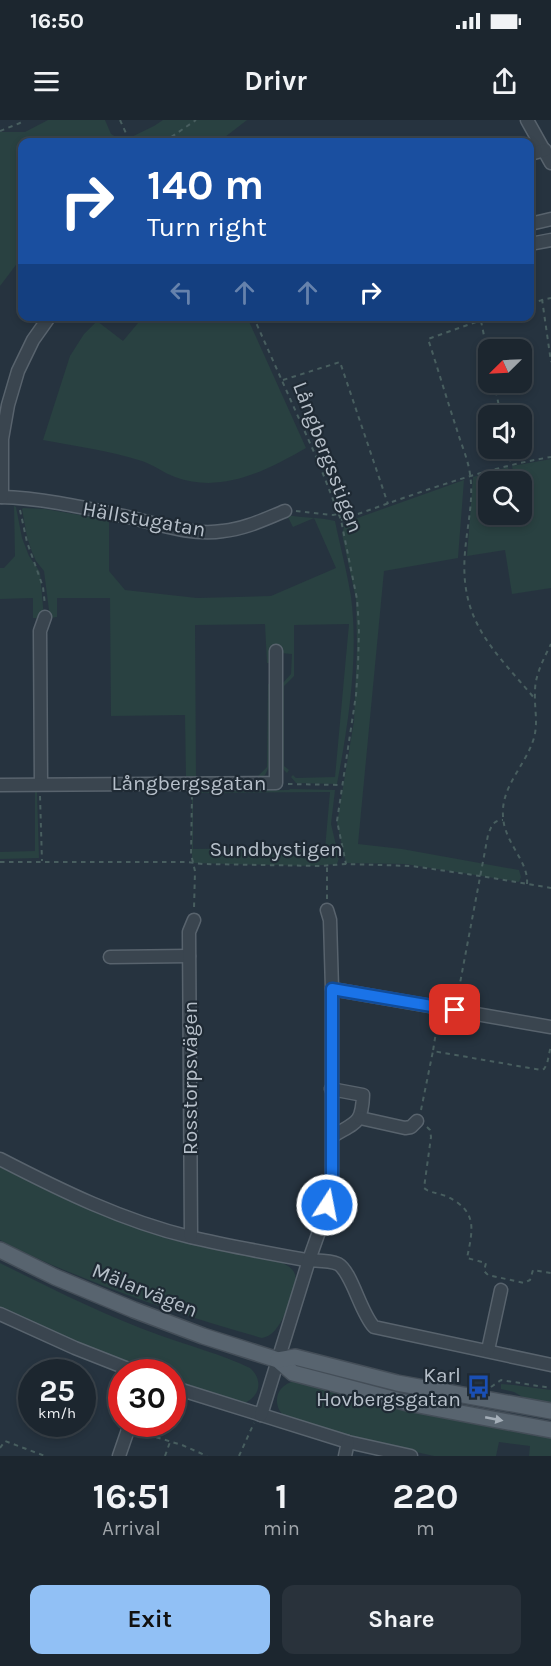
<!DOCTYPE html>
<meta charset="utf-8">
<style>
:root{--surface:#1c262f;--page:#29323b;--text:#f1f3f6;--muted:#a0a5aa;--line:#3a434b;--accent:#91c0f5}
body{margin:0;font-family:Karla,sans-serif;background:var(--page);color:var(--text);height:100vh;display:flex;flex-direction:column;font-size:22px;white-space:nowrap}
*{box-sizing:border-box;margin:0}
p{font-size:20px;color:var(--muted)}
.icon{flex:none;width:33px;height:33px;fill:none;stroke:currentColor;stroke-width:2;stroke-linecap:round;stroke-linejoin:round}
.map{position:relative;height:1336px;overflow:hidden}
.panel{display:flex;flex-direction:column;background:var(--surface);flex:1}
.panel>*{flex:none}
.banner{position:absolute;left:18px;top:18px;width:516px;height:183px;border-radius:12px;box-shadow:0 3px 9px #0003,0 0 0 2px var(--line);background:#1a4fa0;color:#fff;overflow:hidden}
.needle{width:39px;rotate:246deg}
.controls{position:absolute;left:478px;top:219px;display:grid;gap:12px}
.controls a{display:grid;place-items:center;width:54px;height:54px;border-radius:12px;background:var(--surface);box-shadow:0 3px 9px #0003,0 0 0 2px var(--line);font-size:30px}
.speed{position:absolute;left:18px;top:1239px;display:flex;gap:12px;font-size:30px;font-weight:700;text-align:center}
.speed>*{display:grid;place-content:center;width:78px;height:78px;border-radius:50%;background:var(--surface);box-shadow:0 3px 9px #0003,0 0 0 2px var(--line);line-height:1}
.speed small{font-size:15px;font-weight:400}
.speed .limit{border:9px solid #d22;background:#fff;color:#111}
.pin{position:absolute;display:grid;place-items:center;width:51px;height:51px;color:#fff;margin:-26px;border-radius:12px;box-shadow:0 3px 9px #0006}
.me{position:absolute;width:66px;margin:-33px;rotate:11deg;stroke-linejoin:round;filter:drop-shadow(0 0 4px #0008)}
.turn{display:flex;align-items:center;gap:21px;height:126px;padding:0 30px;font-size:27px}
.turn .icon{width:78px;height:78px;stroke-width:2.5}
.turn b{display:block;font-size:42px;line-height:51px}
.lanes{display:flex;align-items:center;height:57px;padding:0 30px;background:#0003;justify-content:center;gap:30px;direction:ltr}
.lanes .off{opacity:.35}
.eta{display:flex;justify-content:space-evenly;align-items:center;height:102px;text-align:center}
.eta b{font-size:36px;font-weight:700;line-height:42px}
.button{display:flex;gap:12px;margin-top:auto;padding:12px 30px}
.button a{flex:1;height:69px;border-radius:12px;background:var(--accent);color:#111;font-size:24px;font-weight:700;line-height:69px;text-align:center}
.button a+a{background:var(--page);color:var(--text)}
.status{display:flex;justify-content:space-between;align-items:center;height:42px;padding:0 30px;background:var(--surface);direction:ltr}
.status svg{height:16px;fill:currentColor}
header{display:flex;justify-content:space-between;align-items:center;height:78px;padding:0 30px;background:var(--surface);font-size:27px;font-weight:700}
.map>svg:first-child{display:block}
.green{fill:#294141;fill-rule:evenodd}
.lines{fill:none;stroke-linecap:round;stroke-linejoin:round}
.minor-casing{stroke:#58636d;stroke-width:15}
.major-casing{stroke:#444e58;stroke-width:18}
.path{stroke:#485e5f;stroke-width:2;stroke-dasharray:4.5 4.5;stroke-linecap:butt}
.minor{stroke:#3a454f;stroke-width:12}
.major{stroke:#58646f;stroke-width:15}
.oneway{fill:#a4aeb8}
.route-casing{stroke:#114b97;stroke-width:15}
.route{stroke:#1a73e8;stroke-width:10}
.labels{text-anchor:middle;stroke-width:4.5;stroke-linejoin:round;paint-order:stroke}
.street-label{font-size:21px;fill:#b7c0ca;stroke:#1f2a34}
.poi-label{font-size:21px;fill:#b7c0ca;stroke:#1f2a34;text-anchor:end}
</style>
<div class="status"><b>16:50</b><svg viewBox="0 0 49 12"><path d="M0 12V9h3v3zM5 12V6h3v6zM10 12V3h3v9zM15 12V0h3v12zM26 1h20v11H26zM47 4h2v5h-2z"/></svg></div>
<header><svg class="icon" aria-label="menu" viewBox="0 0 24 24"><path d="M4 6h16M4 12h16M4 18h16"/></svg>Drivr<svg class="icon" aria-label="share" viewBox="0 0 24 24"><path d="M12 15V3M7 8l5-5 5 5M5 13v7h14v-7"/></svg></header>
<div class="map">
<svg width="551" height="1336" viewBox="0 0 551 1336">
<rect width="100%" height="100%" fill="#26333f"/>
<g class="green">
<polygon points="48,0 105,0 111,14 123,21 154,6 163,0 247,0 225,17 221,22 22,22 22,137 0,166 0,12 25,12"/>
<path d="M 247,197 L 306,328 C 266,351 222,374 175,357 C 164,353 154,345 142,341 C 110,331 76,326 43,320 L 70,236 L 84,214 L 97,201 L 123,221 L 143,197 Z"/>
<polygon points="551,339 551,468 512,474 505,430 467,436 473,357 508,347 511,361 489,362 489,394 522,394 522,362 515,361 512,346"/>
<polygon points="464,360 458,438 384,451 358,724 402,729 519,750 521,757 519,762 405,744 346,743 337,703 354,601 357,527 356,479 342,414 344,407 349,401"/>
<polygon points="14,386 16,387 22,418 29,436 40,452 44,498 33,498 33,478 0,479 0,448 4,448 15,436"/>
<path d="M 23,388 L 45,389 L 109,400 L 109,451 L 125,470 L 197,478 L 271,476 L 336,448 L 314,398 L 293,407 L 287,395 C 303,398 319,397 335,401 C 340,426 347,451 351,477 C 359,536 348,606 337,664 L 296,663 L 291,657 L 293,655 L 296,658 L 335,657 L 349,504 L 294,505 L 294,556 L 284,566 L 284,646 L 289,650 L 287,653 L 282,648 L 281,565 L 291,554 L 292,534 L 269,532 L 269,543 L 267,543 L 265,504 L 195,505 L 196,656 L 257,657 L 267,647 L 268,564 L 270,564 L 269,647 L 265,655 L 260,658 L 192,659 L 186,657 L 185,595 L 111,596 L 110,478 L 57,478 L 57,497 L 50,498 L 44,451 L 36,441 L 32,432 L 27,417 L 22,389 Z"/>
<path d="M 290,669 L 335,670 L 331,704 L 339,738 L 337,744 L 310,746 L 192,743 L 192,671 L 289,670 ZM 330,672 L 325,729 L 280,728 L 193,729 L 193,673 Z"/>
<polygon points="35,672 37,672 39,738 0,739 0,732 35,731"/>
<path d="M 0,1047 L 63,1077 L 168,1119 L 283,1143 C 292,1148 296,1151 296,1162 C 290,1179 282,1215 262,1218 C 202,1201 142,1182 84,1158 C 56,1147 27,1135 0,1120 Z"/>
<path d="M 0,1143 C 52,1169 104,1195 159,1215 C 189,1226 221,1234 250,1248 C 264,1260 260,1278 242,1284 L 173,1261 L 172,1252 L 150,1252 L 111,1238 L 0,1188 Z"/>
<path d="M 295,1261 L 377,1284 L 448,1299 L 551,1318 L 551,1336 L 529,1336 L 530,1326 L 499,1322 L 496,1336 L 434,1336 L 366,1321 L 286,1298 C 271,1286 275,1265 295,1261 Z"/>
<polygon points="501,1264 514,1265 551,1270 551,1285 529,1281 514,1272 501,1269"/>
</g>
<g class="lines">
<defs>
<g id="minor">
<polyline points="527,0 551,43"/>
<polyline points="530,34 545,30"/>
<polyline points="530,104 551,99"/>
<polyline points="530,124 551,120"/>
<path d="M 0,377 C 43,378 86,388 128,397 C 158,404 192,416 223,411 C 245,409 265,399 285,391"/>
<polyline points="2,377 2,319 8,285 18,251 33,220 50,196"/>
<polyline points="41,664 40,511 45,497"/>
<polyline points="0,665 276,663 276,531"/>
<polyline points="110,837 189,836"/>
<polyline points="332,869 551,907"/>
<path d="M 331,969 L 363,975 C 362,1004 356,1002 333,1016"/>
<polyline points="360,998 405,1008 411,1007 417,1001"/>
<path d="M 0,1039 C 60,1070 123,1101 190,1117 C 228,1126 267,1133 306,1140 C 316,1141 329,1140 338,1144 C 352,1152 360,1192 374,1207 L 551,1245"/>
<polyline points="191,1117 189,812 194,800"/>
<polyline points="0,1194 75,1228 136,1252"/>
<polyline points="488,1230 501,1170"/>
<polyline points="172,1267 348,1322 411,1336"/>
<polyline points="261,1295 309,1140 321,1106 332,1063 332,869 330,800 327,790"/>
<polyline points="119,1336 130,1304"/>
<polyline points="345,1336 348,1322"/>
</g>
<g id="major">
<polyline points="0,1130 55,1157 134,1190 203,1216 278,1240 293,1253 408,1283 551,1310"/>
<polyline points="278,1240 295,1237 397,1263 551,1291"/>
</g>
</defs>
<use href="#minor" class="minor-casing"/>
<use href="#major" class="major-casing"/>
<g class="path">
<polyline points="120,0 130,22"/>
<polyline points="0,11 20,3 24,0"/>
<polyline points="164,22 196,0"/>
<polyline points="542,179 551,242"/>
<polyline points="530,183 551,178"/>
<polyline points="253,196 318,341 341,400 357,479 359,508 358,547 356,575 337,701 346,744"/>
<path d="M 493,196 L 428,219 C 438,249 447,280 457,310 C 461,324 468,339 470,354 C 474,380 467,406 465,432 C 459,502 494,530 535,579"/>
<polyline points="481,201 489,240"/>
<polyline points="283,260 340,242 388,384"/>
<polyline points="494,262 501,296"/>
<polyline points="508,328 511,343"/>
<polyline points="20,390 27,422 43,467 45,485"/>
<polyline points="296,391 333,395 338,394"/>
<path d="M 341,400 C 410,376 479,349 551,337"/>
<polyline points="288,664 342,665"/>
<polyline points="192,675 191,734 195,751 194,789"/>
<polyline points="40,676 42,741"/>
<polyline points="0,742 186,742 203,744 320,746 346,744 412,746 480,756 551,768"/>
<path d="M 527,764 C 529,741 504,723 503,696 C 501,667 524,647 533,621 C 539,603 534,590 535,571 C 535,555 544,538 551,524"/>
<polyline points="327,779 327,746"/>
<path d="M 457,879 L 488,715 C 491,707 493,700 503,700"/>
<polyline points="438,899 433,931 541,950 544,949 547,944 551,925"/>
<polyline points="421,990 433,931"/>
<path d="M 427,1007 L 430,1010 L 431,1017 L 424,1068 C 430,1073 438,1073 446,1076 C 478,1091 473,1109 467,1138 L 486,1143 L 484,1151 L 488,1155 L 524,1163 L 530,1160 L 533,1150 L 551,1153"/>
<polyline points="491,1267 501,1260 551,1268"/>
<polyline points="139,1312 182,1325 207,1336"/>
<polyline points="0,1328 5,1321 45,1336"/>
<polyline points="165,1336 170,1322"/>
<polyline points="239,1336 254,1303"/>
</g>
<use href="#minor" class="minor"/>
<use href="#major" class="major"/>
</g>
<defs><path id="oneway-solid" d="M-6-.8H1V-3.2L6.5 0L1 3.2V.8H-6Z" transform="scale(1.5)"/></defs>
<use class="oneway" href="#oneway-solid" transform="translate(494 1299) rotate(11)"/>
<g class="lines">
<defs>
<polyline id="route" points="327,1085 332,1064 332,869 455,890"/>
</defs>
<use href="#route" class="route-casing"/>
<use href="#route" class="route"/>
</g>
<defs>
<symbol id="bus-bare" viewBox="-9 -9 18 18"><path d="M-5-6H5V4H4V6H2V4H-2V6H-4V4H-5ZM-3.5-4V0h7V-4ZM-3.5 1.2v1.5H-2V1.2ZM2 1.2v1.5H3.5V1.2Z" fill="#1a4fb4" stroke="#1f2a34" stroke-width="2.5" paint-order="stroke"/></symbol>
</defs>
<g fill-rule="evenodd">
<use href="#bus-bare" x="462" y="1250" width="33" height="33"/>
</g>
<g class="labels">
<g class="street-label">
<text transform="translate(328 337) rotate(69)" y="7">Långbergsstigen</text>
<text transform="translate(144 399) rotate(10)" y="7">Hällstugatan</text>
<text x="189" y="670">Långbergsgatan</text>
<text x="276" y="736">Sundbystigen</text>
<text transform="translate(190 958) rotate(-90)" y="7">Rosstorpsvägen</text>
<text transform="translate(145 1170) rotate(22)" y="7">Mälarvägen</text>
</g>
<g class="poi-label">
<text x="461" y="1262">Karl<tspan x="461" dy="24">Hovbergsgatan</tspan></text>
</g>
</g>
</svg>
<div class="controls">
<a><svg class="needle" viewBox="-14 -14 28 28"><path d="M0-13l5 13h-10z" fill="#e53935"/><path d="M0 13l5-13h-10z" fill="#a0a5aa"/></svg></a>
<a><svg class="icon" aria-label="sound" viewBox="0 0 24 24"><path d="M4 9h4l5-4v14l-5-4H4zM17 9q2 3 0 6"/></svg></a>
<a><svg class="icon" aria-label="search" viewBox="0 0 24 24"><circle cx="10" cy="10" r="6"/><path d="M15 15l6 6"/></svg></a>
</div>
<div class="speed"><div>25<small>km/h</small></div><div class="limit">30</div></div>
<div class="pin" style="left:455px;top:890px;background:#d93025"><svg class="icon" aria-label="arrive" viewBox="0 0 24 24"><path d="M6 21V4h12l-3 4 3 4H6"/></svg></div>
<svg class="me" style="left:327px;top:1085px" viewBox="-20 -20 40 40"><circle r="17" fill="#1a73e8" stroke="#fff" stroke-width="3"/><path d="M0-11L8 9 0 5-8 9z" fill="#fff"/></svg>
<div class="banner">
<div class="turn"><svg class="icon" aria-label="right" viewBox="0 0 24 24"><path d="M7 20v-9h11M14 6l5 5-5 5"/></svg><div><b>140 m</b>Turn right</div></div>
<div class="lanes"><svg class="icon off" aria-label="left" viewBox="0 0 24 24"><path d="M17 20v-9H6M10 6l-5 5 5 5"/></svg><svg class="icon off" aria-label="ahead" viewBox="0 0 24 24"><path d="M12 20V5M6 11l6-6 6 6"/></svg><svg class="icon off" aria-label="ahead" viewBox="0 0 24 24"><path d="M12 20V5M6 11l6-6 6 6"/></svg><svg class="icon" aria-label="right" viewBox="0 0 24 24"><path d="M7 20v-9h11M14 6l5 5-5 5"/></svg></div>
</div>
</div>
<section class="panel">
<div class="eta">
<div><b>16:51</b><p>Arrival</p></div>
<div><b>1</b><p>min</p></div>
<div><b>220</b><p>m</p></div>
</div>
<div class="button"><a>Exit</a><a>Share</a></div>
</section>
